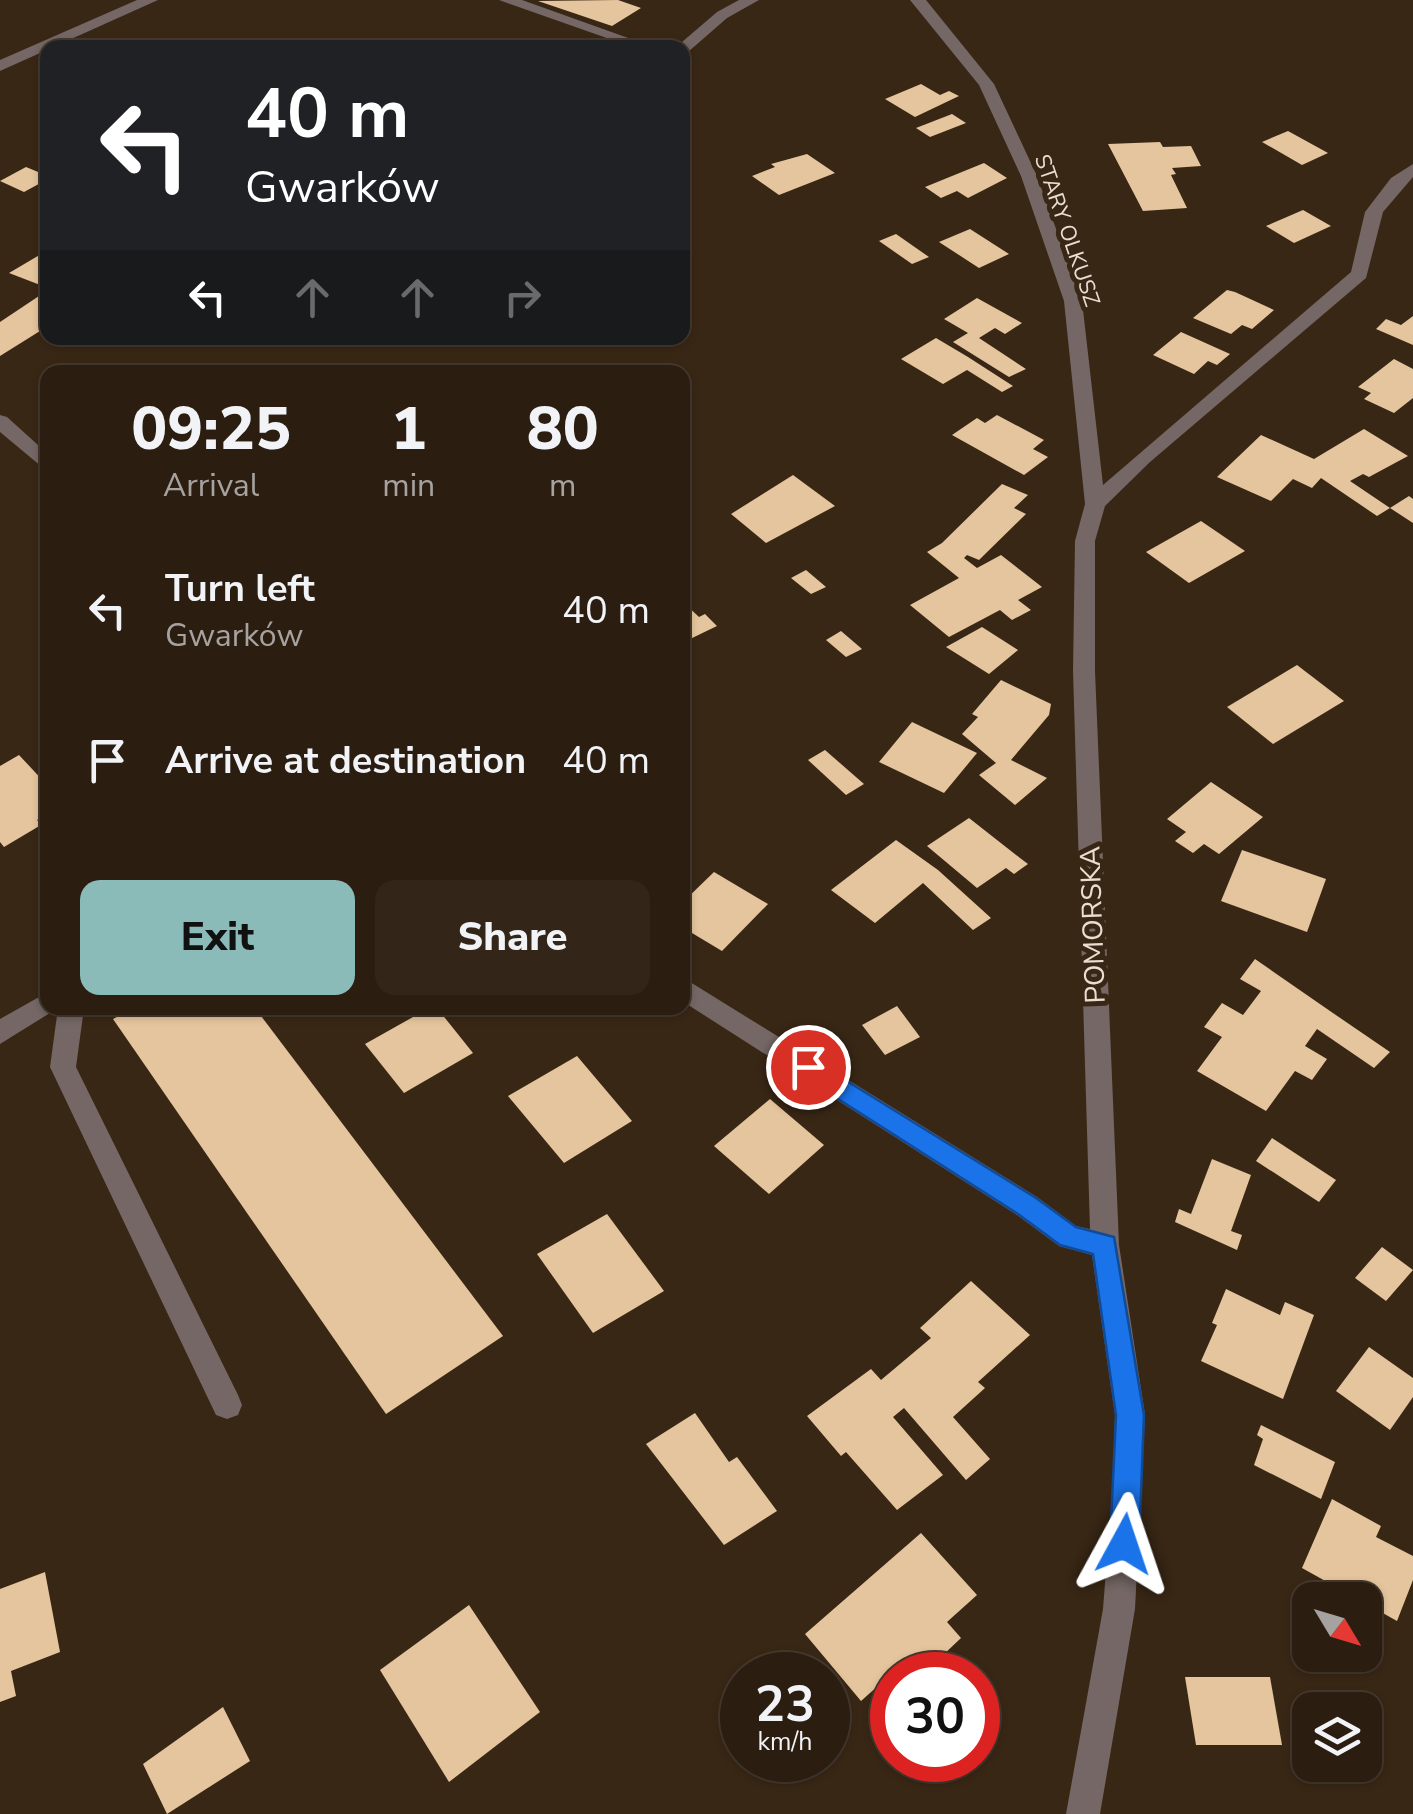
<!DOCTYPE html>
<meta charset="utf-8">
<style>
:root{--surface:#2b1d10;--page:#332619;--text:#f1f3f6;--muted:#a6a29f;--line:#473b30;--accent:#8bbbb9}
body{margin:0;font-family:"Nunito Sans",sans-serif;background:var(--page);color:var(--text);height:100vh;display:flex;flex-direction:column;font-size:38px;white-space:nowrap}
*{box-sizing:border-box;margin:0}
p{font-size:32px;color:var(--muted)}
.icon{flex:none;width:55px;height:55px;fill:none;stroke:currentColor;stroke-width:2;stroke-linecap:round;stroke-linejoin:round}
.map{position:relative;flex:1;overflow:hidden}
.sheet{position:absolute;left:40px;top:365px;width:650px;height:650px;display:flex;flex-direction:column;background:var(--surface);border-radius:20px;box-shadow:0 2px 8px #0004,0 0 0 2px var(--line)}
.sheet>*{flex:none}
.hud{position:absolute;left:40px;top:40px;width:650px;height:305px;border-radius:20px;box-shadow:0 2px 8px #0004,0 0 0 2px var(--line);background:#202124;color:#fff;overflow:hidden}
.needle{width:65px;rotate:128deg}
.controls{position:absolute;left:1292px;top:1582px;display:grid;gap:20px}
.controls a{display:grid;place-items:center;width:90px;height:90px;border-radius:20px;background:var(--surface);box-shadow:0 2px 8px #0004,0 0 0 2px var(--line);font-size:50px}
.speed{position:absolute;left:720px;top:1652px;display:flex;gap:20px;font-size:50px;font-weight:700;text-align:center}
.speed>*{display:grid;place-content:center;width:130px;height:130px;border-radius:50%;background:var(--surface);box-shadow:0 2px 8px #0004,0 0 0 2px var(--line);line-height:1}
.speed small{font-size:25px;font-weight:400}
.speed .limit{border:15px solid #d22;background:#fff;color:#111}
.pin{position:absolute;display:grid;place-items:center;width:85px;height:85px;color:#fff;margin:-42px;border:5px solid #fff;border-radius:50%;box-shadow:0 2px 10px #0007}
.me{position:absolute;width:110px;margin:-55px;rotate:5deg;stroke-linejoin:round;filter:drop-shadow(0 0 8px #0008)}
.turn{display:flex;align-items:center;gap:35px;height:210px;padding:0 40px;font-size:45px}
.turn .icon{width:130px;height:130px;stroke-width:2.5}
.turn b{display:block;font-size:70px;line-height:85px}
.lanes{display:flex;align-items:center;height:95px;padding:0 40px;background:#0003;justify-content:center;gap:50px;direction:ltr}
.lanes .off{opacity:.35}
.eta{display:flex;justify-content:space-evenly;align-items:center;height:170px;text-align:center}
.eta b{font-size:60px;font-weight:800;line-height:70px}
.button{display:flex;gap:20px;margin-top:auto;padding:20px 40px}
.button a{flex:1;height:115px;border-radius:20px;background:var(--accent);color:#111;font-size:40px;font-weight:800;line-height:115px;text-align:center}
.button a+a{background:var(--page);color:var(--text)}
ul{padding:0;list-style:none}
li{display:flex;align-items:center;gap:30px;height:150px;padding:0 40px}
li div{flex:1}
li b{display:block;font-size:38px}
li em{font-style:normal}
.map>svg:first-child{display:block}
.building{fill:#e5c59d}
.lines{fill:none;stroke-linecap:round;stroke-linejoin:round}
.minor{fill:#746765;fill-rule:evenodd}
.route{fill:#1a73e8;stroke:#114b97;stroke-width:2.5}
.labels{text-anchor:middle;stroke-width:10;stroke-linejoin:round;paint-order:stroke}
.far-street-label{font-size:22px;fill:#eaded3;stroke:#392715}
.street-label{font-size:28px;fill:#eaded3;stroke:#392715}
</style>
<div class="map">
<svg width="1413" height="1814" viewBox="0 0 1413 1814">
<rect width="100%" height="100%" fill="#392715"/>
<g class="building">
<polygon points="618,0 641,8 612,26 538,1"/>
<polygon points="921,84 940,95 949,91 959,96 915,117 885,99"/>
<polygon points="952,114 966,123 930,137 916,128"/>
<polygon points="1288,131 1328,153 1302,165 1262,142"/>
<polygon points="1160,142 1163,147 1191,146 1201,166 1172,168 1176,174 1171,175 1187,208 1143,211 1108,144"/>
<polygon points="807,154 835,173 779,195 752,176 775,167 771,164"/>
<polygon points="984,163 1007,178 968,198 957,191 941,198 925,187"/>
<polygon points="26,167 48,176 48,179 24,192 0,181"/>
<polygon points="1303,210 1331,226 1294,243 1266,226"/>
<polygon points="970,229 1009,254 979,268 939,242"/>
<polygon points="896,234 929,257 912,264 879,241"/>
<polygon points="48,250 48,288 9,273"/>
<polygon points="1227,290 1235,292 1274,310 1252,329 1242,325 1231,334 1193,318"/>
<polygon points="42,294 48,297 48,326 0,356 0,322"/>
<polygon points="977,298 1022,323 1005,334 995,328 979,338 1026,369 1009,377 953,342 968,333 944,319"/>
<polygon points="1413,316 1413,345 1376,329 1386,319 1401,325"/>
<polygon points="1181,332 1230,354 1217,365 1208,361 1194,374 1153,355"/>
<polygon points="936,338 968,357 1013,386 1002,392 967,370 943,384 901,359"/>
<polygon points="1394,359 1413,369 1413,398 1394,413 1364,399 1371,393 1358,387"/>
<polygon points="997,415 1044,440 1033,449 1048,457 1024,475 952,435 977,418 985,423"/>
<polygon points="1364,429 1408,456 1369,477 1363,474 1350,481 1390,508 1377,516 1321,478 1312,488 1293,479 1271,501 1217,477 1261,435 1314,459"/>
<polygon points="793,475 835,506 766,543 731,514"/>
<polygon points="1002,484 1028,495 1014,508 1026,514 979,560 967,555 964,558 977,568 1001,555 1042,587 1018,600 1031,610 1012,620 1000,610 949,637 910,605 959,578 927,552 942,543"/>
<polygon points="1409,496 1413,499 1413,523 1390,508"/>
<polygon points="1201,521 1245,551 1189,583 1146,552"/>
<polygon points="806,570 826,587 811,594 791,578"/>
<polygon points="682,601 699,617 705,614 717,626 688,640 682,635"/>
<polygon points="982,627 1018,650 989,674 946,647"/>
<polygon points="841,631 862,649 846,657 826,640"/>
<polygon points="1297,665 1344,701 1273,744 1227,707"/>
<polygon points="1001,680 1051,704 1049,715 1011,760 1047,778 1015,805 979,775 996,763 962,734 978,717 972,714"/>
<polygon points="912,722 977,753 944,793 879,762"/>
<polygon points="825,750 864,784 846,795 808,760"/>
<polygon points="19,755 48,786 48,814 37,820 41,825 4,847 0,842 0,766"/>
<polygon points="1211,782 1263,817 1219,854 1204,844 1193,853 1175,841 1186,832 1167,819"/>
<polygon points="969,818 1020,858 1028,864 1014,874 1006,868 977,888 927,846"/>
<polygon points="896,840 938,870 991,918 973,930 923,883 875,923 831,890"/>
<polygon points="1242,850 1326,879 1307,932 1221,901"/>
<polygon points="714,872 768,904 722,951 682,927 682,903"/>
<polygon points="1255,959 1330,1011 1390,1052 1374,1068 1317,1029 1305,1046 1327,1059 1312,1080 1295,1071 1266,1111 1197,1071 1222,1037 1204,1027 1222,1003 1243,1015 1261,991 1240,979"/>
<polygon points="897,1006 920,1037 885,1055 862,1025"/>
<polygon points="134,1008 255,1008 503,1336 386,1414 113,1019"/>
<polygon points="429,1008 437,1008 473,1053 404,1093 365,1044"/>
<polygon points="577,1056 632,1121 564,1163 508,1096"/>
<polygon points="770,1099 824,1145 769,1194 714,1146"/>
<polygon points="1272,1138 1336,1180 1319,1202 1256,1161"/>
<polygon points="1212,1159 1251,1175 1231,1231 1242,1235 1237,1250 1175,1222 1179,1209 1191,1214"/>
<polygon points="607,1214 664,1291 593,1333 537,1254"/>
<polygon points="1382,1247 1413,1270 1386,1301 1355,1278"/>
<polygon points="971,1281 1030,1335 978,1382 985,1388 953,1417 990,1459 966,1480 904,1408 893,1417 943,1475 897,1510 846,1452 841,1456 807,1416 871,1369 881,1380 931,1338 920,1328"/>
<polygon points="1226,1289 1280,1315 1285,1302 1314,1315 1283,1399 1201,1361 1217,1325 1212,1323"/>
<polygon points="1369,1347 1413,1378 1413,1397 1390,1430 1336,1391"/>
<polygon points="695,1413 729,1462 737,1457 777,1511 724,1545 646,1444"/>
<polygon points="1261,1425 1335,1462 1321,1499 1254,1465 1263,1439 1257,1435"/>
<polygon points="1332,1499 1381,1526 1376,1537 1413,1556 1413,1580 1397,1621 1302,1568"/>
<polygon points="921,1533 977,1595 947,1622 961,1638 922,1675 901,1675 897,1669 861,1701 805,1634"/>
<polygon points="45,1572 60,1652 11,1671 16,1696 0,1702 0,1589"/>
<polygon points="469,1605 540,1712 449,1782 380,1670"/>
<polygon points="1185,1677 1270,1677 1282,1745 1196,1745"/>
<polygon points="223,1707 250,1761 167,1814 143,1764"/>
</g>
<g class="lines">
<g class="minor">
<polygon points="137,0 158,0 0,71 0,60"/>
<polygon points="499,0 522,0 631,39 618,42"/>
<polygon points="739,0 759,0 727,18 688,52 675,48 717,12"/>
<polygon points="910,0 926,0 994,84 1037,176 1082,301 1103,485 1351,272 1365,212 1391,178 1413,164 1413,177 1383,212 1366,278 1150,462 1105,506 1095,541 1095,671 1119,1245 1145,1415 1135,1609 1100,1814 1066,1814 1103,1609 1113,1480 1115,1415 1092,1255 1059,1246 1017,1215 682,1001 682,977 1037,1197 1076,1226 1090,1229 1073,671 1075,541 1085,504 1064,301 1021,176 979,85"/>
<polygon points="0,415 7,417 48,454 48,472 0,432"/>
<polygon points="48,992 48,1008 84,1008 76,1067 238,1395 242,1405 238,1415 227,1419 216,1415 50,1067 58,1008 0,1044 0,1019"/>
</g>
</g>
<polygon class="route" points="808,1057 1036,1198 1076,1227 1114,1237 1144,1415 1139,1544 1135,1554 1124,1559 1114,1554 1110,1544 1116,1415 1093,1254 1060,1245 1018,1214 799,1074 796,1067 799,1060"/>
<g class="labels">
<g class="far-street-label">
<text transform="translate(1068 230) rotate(71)" y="8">STARY OLKUSZ</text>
</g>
<g class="street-label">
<text transform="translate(1092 925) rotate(-92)" y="10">POMORSKA</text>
</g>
</g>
</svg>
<div class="controls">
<a><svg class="needle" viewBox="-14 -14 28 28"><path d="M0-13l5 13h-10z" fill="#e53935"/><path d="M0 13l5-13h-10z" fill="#a6a29f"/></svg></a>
<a><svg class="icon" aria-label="layers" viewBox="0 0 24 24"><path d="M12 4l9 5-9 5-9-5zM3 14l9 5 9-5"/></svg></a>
</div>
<div class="speed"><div>23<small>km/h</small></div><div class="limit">30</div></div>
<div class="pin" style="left:808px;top:1067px;background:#d93025"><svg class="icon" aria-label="arrive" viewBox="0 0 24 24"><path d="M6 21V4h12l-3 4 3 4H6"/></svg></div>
<svg class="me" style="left:1124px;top:1544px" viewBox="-20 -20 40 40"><path d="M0-17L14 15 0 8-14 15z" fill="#1a73e8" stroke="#fff" stroke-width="4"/></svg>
<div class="hud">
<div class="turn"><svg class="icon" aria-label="left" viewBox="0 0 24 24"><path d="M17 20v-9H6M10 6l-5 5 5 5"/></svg><div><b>40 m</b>Gwarków</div></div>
<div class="lanes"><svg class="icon" aria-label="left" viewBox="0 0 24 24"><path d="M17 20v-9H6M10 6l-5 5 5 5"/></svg><svg class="icon off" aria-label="ahead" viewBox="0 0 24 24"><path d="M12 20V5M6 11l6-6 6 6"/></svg><svg class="icon off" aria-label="ahead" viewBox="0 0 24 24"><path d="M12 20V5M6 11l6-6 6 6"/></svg><svg class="icon off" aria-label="right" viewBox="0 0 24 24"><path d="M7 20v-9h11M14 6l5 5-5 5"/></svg></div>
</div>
<section class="sheet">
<div class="eta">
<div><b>09:25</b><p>Arrival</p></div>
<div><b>1</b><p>min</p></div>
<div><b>80</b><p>m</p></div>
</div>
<ul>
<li><svg class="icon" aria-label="left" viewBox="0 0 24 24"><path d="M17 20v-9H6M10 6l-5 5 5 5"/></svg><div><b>Turn left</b><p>Gwarków</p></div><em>40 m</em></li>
<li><svg class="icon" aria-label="arrive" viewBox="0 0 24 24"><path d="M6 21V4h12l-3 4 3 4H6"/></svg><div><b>Arrive at destination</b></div><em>40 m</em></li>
</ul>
<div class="button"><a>Exit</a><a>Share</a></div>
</section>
</div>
